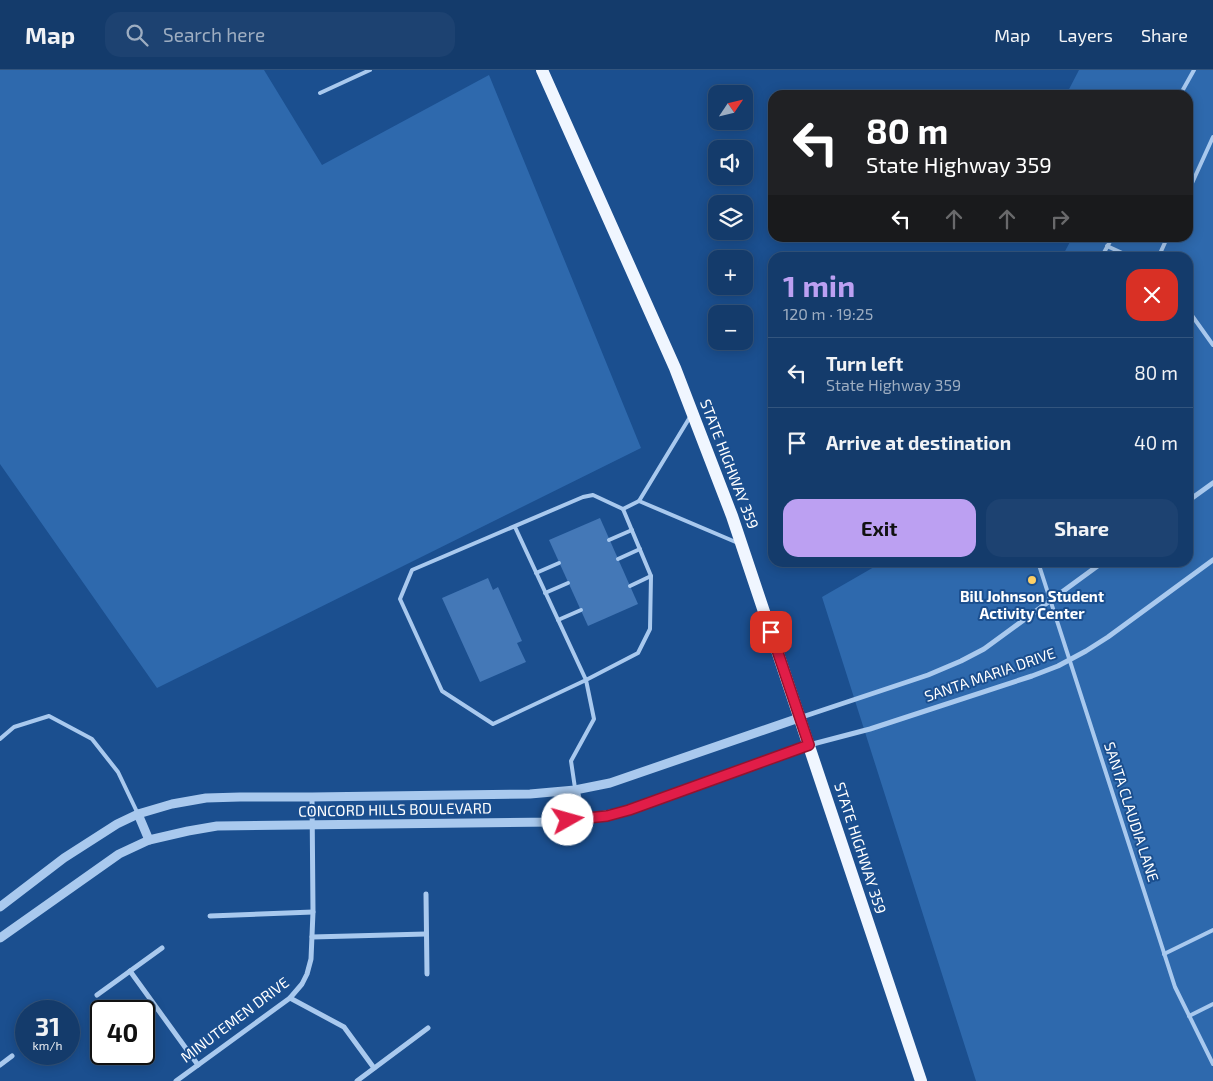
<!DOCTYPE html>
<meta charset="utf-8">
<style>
:root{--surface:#143b6b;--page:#1d4271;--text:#f1f3f6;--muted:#9dadc1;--line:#33557e;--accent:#bca0f2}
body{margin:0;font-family:"Exo 2",sans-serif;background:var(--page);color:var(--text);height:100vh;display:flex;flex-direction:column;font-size:19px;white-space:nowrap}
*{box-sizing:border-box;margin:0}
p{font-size:16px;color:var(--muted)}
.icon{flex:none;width:28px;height:28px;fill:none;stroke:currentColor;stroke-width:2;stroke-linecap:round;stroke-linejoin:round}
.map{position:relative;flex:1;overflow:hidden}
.side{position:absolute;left:768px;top:182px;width:425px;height:315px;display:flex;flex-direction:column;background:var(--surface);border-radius:15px;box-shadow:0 2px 12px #0003,0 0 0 1px var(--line)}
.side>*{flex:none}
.top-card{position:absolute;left:768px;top:20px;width:425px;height:152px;border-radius:15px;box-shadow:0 2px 12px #0003,0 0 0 1px var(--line);background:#202124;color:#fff;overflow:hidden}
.needle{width:32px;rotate:55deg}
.fabs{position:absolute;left:708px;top:15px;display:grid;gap:10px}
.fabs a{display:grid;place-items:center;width:45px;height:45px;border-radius:10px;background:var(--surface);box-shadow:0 2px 12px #0003,0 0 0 1px var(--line);font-size:25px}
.speed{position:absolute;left:15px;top:930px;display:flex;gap:10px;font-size:25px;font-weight:700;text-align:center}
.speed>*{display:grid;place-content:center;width:65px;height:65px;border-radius:50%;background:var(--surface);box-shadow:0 2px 12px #0003,0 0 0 1px var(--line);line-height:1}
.speed small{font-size:12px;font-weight:400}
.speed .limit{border:2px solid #111;border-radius:8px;background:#fff;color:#111}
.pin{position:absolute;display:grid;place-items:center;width:42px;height:42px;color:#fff;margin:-21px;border-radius:10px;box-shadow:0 2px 8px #0006}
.me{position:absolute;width:55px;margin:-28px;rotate:83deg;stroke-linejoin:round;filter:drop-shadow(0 0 4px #0008)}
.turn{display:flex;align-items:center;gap:18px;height:105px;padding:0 15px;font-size:22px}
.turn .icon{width:65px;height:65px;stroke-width:2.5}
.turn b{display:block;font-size:35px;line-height:42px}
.lanes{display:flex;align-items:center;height:48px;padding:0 15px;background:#0003;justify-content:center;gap:25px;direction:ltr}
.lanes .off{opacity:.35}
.round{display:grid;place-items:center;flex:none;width:52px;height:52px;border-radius:15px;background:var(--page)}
.headline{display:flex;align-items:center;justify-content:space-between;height:85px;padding:0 15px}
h1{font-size:30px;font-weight:700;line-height:38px;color:var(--accent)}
.button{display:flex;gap:10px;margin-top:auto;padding:10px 15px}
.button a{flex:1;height:58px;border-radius:15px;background:var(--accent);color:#111;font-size:20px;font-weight:700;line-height:58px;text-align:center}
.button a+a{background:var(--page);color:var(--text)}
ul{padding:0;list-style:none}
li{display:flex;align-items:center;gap:15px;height:70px;padding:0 15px;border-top:1px solid var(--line)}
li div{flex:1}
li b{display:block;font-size:19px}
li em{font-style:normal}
header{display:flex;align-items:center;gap:30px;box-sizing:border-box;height:70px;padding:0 25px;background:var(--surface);border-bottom:1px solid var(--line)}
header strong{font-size:24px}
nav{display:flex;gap:28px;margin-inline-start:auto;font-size:18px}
.search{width:350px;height:45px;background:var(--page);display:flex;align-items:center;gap:12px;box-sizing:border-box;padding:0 18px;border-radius:15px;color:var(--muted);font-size:19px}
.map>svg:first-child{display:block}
.green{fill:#2e69ad}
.building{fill:#4478b7}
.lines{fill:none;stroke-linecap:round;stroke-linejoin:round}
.service{stroke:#a9c9ee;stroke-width:4}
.minor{stroke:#a9c9ee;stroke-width:5}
.tertiary{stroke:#a9c9ee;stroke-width:9}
.primary{stroke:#f0f6ff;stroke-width:12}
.route-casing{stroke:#92132f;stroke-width:12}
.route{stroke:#e11d48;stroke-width:9}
.poi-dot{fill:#ffd166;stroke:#1b4f8f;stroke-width:2}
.labels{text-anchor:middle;stroke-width:4;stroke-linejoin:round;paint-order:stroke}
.street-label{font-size:15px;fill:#fff;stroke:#1b4f8f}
.poi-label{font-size:15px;font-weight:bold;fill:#fff;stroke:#1b4f8f}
</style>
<header>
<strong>Map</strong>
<div class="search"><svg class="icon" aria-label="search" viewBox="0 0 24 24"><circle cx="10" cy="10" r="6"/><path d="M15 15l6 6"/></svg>Search here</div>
<nav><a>Map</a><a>Layers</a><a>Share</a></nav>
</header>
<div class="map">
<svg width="1213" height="1011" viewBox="0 0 1213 1011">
<rect width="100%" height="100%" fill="#1b4f8f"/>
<g class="green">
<polygon points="0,0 264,0 322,95 489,5 641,378 157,618 0,394"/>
<polygon points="1079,0 1213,0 1213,1011 976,1011 822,527 881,493 1188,492 1188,188 1062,187 1072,168 1188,168 1188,25 1066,25"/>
</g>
<g class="building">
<polygon points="600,448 638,534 588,556 549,470"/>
<polygon points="488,508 493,520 498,517 522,571 517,573 526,592 480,612 442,528"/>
</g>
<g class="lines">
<g class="service">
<polyline points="320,23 370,0"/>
<polyline points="1180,25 1194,0"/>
<polyline points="1188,122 1213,67"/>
<polyline points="1107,176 1133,188"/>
<polyline points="1101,188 1112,168"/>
<polyline points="1158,188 1167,168"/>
<polyline points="1188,240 1213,275"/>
<polyline points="639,431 738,473"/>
<polyline points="623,439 639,431 690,347"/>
<polyline points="515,457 586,610 493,654 442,621 400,529 412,500 583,427 593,425 623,439 651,506 650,559 638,583 586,610 594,649 571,691 575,718"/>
<polyline points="609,470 632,460"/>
<polyline points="618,489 640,479"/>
<polyline points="1038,492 1175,917 1213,994"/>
<polyline points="536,503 559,493"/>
<polyline points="630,516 651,506"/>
<polyline points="545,523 568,513"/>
<polyline points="558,550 581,540"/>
<polyline points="0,669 14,657 49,646 92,669 118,702 138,744"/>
<polyline points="1164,884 1213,860"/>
<polyline points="1189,946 1213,934"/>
</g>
<g class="minor">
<polyline points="1188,431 1213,413"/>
<polyline points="799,648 928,605 961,591 984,579 1010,560 1103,492"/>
<polyline points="809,675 870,659 1032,606 1058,596 1086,581 1108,567 1213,490"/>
<polyline points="426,824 427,904"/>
<polyline points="210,846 313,842"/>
<polyline points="312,867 426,864"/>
<polyline points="130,901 198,995"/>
<polyline points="97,925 162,878"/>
<polyline points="290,928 344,957 374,998"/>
<polyline points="0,995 12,986"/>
<polyline points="176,1011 290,928 302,914 307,904 311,889 313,842 312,727"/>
<polyline points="357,1011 428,958"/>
</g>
<g class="tertiary">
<polyline points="575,720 582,749"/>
<polyline points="138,744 149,770"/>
<polyline points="0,837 64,788 117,754 138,744 172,734 206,728 240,727 312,727 530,724 575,720 610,713 799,648"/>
<path d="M 0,868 L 119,784 L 149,770 L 188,761 L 217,756 L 555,752 C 580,749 605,746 629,740 L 809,675"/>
</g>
<polyline class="primary" points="542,0 675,298 732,446 921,1011"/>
</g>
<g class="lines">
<defs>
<polyline id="route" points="568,750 607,746 629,740 809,675 771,562"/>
</defs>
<use href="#route" class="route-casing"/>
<use href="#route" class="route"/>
</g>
<circle class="poi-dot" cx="1032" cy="510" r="5"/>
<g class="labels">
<g class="street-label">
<text transform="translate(729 394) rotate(69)" y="5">STATE HIGHWAY 359</text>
<text transform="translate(990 605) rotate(-19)" y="5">SANTA MARIA DRIVE</text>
<text transform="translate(395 740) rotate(-1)" y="5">CONCORD HILLS BOULEVARD</text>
<text transform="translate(1131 742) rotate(72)" y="5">SANTA CLAUDIA LANE</text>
<text transform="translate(860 778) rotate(72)" y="5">STATE HIGHWAY 359</text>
<text transform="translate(235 950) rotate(-37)" y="5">MINUTEMEN DRIVE</text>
</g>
<g class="poi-label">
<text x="1032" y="532">Bill Johnson Student<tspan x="1032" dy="17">Activity Center</tspan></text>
</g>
</g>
</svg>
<div class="fabs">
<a><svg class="needle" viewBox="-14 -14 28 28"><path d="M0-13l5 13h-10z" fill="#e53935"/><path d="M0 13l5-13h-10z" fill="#9dadc1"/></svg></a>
<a><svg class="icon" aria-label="sound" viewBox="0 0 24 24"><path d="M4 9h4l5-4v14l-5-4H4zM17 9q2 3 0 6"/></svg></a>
<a><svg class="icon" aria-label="layers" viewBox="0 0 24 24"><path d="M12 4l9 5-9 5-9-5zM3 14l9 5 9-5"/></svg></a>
<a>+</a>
<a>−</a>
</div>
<div class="speed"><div>31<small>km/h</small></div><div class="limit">40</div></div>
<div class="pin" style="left:771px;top:562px;background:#d93025"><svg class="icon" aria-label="arrive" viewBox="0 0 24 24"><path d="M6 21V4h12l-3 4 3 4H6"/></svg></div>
<svg class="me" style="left:568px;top:750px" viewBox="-20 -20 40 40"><circle r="19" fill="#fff"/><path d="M0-13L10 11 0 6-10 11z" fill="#e11d48"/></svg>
<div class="top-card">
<div class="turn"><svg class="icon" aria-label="left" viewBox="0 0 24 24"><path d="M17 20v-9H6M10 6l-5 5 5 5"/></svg><div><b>80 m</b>State Highway 359</div></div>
<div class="lanes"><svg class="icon" aria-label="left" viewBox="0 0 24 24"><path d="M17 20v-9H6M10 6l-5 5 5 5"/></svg><svg class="icon off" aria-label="ahead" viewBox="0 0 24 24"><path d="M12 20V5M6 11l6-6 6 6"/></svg><svg class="icon off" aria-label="ahead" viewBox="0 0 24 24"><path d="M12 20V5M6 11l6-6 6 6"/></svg><svg class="icon off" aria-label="right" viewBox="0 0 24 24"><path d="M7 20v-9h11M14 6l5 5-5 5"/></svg></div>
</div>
<section class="side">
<div class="headline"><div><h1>1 min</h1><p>120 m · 19:25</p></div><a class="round" style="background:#d93025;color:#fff"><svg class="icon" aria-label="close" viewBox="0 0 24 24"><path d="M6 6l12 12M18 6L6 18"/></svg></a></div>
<ul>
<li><svg class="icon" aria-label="left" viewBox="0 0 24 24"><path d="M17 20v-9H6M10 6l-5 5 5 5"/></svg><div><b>Turn left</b><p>State Highway 359</p></div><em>80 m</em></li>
<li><svg class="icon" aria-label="arrive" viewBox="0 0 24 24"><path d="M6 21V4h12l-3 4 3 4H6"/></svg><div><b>Arrive at destination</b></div><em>40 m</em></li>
</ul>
<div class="button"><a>Exit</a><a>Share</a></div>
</section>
</div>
